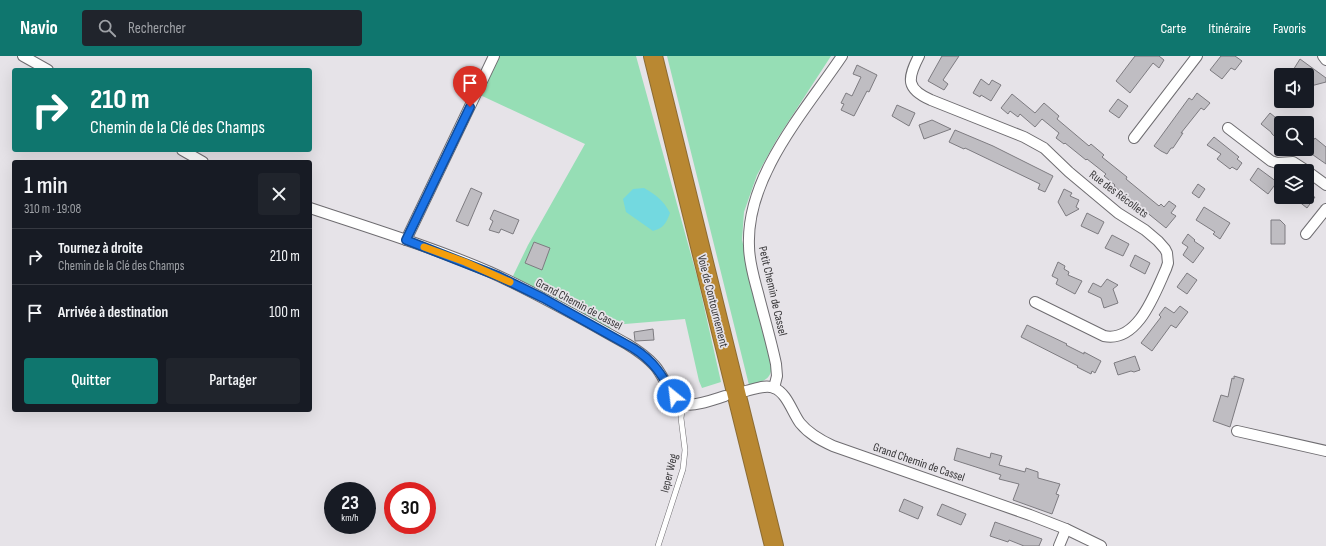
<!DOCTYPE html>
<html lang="fr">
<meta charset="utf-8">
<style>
:root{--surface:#171b24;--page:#20242c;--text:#f1f3f6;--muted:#9ea1a6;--line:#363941;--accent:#0f766e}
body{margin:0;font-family:"Sofia Sans Condensed",sans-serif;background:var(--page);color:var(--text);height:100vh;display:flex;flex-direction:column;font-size:15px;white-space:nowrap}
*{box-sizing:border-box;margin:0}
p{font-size:13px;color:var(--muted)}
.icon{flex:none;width:22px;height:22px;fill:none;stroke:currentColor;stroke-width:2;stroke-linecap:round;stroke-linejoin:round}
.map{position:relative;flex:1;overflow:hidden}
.sheet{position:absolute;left:12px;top:104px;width:300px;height:252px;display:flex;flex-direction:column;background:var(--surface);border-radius:4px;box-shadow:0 4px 16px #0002}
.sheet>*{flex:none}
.top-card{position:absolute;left:12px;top:12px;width:300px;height:84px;border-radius:4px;box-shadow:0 4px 16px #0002;background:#0f766e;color:#fff;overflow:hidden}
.controls{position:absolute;left:1274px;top:12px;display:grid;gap:8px}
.controls a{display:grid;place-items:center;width:40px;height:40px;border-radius:4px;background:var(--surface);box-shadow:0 4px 16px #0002;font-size:20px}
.speed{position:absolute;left:324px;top:426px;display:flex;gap:8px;font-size:20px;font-weight:700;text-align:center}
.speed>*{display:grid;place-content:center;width:52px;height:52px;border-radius:50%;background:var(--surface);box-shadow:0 4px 16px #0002;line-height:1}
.speed small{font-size:10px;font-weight:400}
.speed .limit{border:6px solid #d22;background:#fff;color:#111}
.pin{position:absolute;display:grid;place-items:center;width:34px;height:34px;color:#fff;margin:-41px -17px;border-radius:50% 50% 50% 0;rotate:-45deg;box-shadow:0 0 4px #0007}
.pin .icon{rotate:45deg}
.me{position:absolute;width:44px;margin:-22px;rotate:331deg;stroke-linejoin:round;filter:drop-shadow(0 0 3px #0008)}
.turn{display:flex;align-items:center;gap:14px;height:84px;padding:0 12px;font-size:18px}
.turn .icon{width:52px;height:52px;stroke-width:2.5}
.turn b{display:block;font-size:28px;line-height:34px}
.round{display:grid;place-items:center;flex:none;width:42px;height:42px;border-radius:4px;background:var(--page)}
.summary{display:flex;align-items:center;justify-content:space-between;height:68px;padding:0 12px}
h1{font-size:24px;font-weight:600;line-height:30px}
.primary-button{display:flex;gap:8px;margin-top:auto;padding:8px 12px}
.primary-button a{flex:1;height:46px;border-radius:4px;background:var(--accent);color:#fff;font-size:16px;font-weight:600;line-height:46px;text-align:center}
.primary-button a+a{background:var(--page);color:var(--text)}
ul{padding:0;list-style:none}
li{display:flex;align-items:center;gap:12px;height:56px;padding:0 12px;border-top:1px solid var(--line)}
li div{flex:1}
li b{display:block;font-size:15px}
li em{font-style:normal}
header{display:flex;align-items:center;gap:24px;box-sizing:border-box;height:56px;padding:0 20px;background:var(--accent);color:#fff}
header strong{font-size:19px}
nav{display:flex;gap:22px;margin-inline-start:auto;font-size:14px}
.search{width:280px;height:36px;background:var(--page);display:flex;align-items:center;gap:10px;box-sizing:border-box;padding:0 14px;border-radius:4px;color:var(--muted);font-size:15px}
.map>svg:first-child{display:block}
.green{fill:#96deb5}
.water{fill:#73d9e0}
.building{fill:#bfbdc2;stroke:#7d7b80}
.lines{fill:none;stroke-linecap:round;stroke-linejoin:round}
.lane-casing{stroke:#6f6d71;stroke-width:6}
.street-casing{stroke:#6f6d71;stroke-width:12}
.highway-casing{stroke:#8c6c34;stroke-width:20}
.lane{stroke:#fff;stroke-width:5}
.street{stroke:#fff;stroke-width:10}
.highway{stroke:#b98832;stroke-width:18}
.route-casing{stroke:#114b97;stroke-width:10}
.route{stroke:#1a73e8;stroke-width:7}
.slow{stroke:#f59e0b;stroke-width:7}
.labels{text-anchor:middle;stroke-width:3.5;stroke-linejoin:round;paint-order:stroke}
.street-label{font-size:12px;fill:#383739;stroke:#e6e3e8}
</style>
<header>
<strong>Navio</strong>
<div class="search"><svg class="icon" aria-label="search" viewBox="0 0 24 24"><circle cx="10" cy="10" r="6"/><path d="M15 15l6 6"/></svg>Rechercher</div>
<nav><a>Carte</a><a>Itinéraire</a><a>Favoris</a></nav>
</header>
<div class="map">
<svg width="1326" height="490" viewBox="0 0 1326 490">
<rect width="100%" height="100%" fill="#e6e3e8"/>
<g class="green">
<polygon points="500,0 636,0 698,224 721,326 702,332 699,325 685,263 613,269 610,274 513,220 528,189 585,88 480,39"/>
<path d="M 667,0 L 831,0 L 777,83 L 757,119 L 744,156 L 742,184 L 772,309 C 771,325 763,325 749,329 Z"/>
</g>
<path class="water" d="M 644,132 C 656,139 663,144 670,157 C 666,168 663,172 653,175 L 626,156 L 623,143 L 633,133 Z"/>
<g class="building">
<polygon points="942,0 959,0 943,24 948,28 944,34 928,25"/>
<polygon points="1135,0 1159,0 1164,4 1159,12 1153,7 1130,37 1116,25"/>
<polygon points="1221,0 1235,0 1242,5 1235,14 1231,12 1222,23 1210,14"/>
<polygon points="1300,3 1326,22 1326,26 1307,31 1307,19 1290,19"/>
<polygon points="857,9 877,19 869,36 867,35 854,60 841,54 844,48 841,47 846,37 852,40 861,21 853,18"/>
<polygon points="981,23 989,29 992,24 1001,29 991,45 981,39 980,41 973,37"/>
<polygon points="1197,37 1210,47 1204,54 1201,52 1181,77 1183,77 1173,92 1171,92 1167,98 1161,95 1154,90 1189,42 1192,44"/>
<polygon points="1012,38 1035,57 1044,47 1059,60 1057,63 1089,90 1091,88 1104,99 1102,101 1127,121 1126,123 1159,150 1161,148 1164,151 1169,145 1176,150 1171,157 1176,160 1166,172 1114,130 1115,129 1104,120 1106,118 1087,103 1086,104 1065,87 1064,88 1056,82 1059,77 1042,63 1035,71 1020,58 1018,61 1010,55 1008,58 1001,52"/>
<polygon points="1118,43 1128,50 1119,62 1109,55"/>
<polygon points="897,49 915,57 909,70 892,60"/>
<polygon points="1270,57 1281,66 1281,86 1272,78 1271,76 1261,68"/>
<polygon points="932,64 951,73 924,83 919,69"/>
<polygon points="955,74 993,90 1053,120 1045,136 1038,133 1040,128 965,92 964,93 949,86"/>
<polygon points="1214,81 1239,101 1237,103 1242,107 1237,114 1232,111 1230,113 1217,103 1221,98 1207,89"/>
<polygon points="1315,82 1326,91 1326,108 1306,94"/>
<polygon points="1258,112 1277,126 1268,138 1250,124"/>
<polygon points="1198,128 1205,133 1199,142 1192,137"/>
<polygon points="471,132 482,137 468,170 456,165"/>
<polygon points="1064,133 1072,137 1070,140 1079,144 1076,151 1079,153 1066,160 1058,146"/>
<polygon points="1293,141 1315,141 1307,152"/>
<polygon points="1204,151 1230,167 1220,183 1213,178 1215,176 1196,164"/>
<polygon points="494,154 519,164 513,178 501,173 499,177 489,174 493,165 490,163"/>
<polygon points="1087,157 1104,166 1098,178 1081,170"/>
<polygon points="1271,164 1280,164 1285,169 1285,188 1271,188"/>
<polygon points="1188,178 1195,184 1194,185 1204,192 1193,207 1183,199 1188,191 1182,187"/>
<polygon points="1112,179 1129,188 1123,200 1105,192"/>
<polygon points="534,186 550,192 542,214 525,207"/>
<polygon points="1135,199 1150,207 1145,218 1130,210"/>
<polygon points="1058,206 1065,210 1064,213 1069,216 1068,219 1082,225 1075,238 1056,228 1058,223 1052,220"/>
<polygon points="1187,217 1197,224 1187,238 1177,231"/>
<polygon points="1107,223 1118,229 1113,233 1118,247 1104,252 1101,242 1088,236 1093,227 1101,231"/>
<polygon points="1180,250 1188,256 1176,272 1171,269 1152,295 1141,287 1161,261 1159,259 1165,251 1174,257"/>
<polygon points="1027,269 1067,288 1066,289 1084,298 1084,296 1101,305 1095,317 1092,315 1091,318 1077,311 1078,310 1021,281"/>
<polygon points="653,273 654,284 635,285 634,276"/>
<polygon points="1135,300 1140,314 1134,316 1131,315 1118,319 1114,307"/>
<polygon points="1234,320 1244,323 1230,371 1213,365 1221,339 1228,341 1232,322 1234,323"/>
<polygon points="957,392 990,402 991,397 1002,400 999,409 1025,416 1026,412 1038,416 1038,422 1060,428 1056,438 1059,439 1052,458 1013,444 1019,428 999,423 1001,419 954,404"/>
<polygon points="904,443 923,451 918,463 899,455"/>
<polygon points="942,448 966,458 961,469 937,459"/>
<polygon points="995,466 1042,483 1039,490 1024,490 1009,484 1008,486 990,480"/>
</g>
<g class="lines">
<defs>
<polyline id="lane" points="658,490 683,413 685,394 681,362 683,348"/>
<g id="street">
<polyline points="23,0 48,14"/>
<path d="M 919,0 C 907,23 906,33 931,44 L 1024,81 L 1044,92 L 1069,116 L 1118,157 L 1145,174 L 1158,185 L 1165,193 L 1167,197 L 1168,207 L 1166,213 C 1155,237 1138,287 1104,280 L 1035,246"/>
<polyline points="1323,0 1326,4"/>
<polyline points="1228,72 1271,105 1277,107 1293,106 1307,115"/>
<polyline points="1134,82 1197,0"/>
<polyline points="182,94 203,106"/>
<polyline points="1307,115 1326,129"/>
<path d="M 310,152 C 370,172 432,191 490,216 C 537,237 582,263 627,288 C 637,294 647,301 655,310 C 664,320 672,345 684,348 C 695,351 715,343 725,340"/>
<polyline points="1306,178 1326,153"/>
<polyline points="406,184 494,0"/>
<path d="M 774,332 L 777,320 L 776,308 C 771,284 764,261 758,237 C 754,222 749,206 749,190 C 746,120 805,55 842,0"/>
<path d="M 746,335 C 755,333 766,328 774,332 C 787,337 792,356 800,367 C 809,378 820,384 833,390 L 1030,459 L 1066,473 L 1101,490"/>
<polyline points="1237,375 1326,395"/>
<polyline points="1059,490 1066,473"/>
</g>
<polyline id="highway" points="653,0 774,490"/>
</defs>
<use href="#lane" class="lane-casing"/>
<use href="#street" class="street-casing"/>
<use href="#highway" class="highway-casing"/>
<use href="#lane" class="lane"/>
<use href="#street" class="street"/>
<use href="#highway" class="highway"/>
</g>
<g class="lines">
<defs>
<path id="route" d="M 470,51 L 406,184 L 498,220 L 543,242 L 633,292 C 654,305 662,319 674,340"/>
</defs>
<use href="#route" class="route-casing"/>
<use href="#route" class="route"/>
<polyline class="slow" points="424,191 465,206 510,226"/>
</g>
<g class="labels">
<g class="street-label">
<text transform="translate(1119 138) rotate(37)" y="4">Rue des Récollets</text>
<text transform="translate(773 235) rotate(77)" y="4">Petit Chemin de Cassel</text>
<text transform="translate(713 245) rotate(76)" y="4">Voie de Contournement</text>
<text transform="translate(579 248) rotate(28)" y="4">Grand Chemin de Cassel</text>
<text transform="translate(919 406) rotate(19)" y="4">Grand Chemin de Cassel</text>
<text transform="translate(669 417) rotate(-76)" y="4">Ieper Weg</text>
</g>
</g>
</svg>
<div class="controls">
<a><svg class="icon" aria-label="sound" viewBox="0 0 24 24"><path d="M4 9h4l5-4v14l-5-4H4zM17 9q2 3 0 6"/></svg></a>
<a><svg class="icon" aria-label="search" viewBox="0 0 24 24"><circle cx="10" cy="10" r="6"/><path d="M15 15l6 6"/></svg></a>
<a><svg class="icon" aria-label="layers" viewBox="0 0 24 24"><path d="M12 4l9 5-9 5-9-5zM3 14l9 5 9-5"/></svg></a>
</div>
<div class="speed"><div>23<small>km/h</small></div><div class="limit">30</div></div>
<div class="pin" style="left:470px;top:51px;background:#d93025"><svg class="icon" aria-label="arrive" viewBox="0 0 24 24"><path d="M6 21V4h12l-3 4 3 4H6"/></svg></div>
<svg class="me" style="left:674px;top:340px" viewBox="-20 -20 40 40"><circle r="17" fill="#1a73e8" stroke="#fff" stroke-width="3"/><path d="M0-11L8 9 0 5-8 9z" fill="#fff"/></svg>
<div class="top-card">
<div class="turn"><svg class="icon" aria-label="right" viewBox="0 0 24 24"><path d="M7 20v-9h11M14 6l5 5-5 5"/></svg><div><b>210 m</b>Chemin de la Clé des Champs</div></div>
</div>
<section class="sheet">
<div class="summary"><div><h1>1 min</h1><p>310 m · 19:08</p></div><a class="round"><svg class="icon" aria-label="close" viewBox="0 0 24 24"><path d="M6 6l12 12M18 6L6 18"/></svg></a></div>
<ul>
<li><svg class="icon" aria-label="right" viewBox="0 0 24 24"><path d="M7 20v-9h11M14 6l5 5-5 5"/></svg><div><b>Tournez à droite</b><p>Chemin de la Clé des Champs</p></div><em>210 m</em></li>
<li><svg class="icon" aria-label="arrive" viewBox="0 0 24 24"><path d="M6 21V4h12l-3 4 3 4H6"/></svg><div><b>Arrivée à destination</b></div><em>100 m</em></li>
</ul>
<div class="primary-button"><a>Quitter</a><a>Partager</a></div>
</section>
</div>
